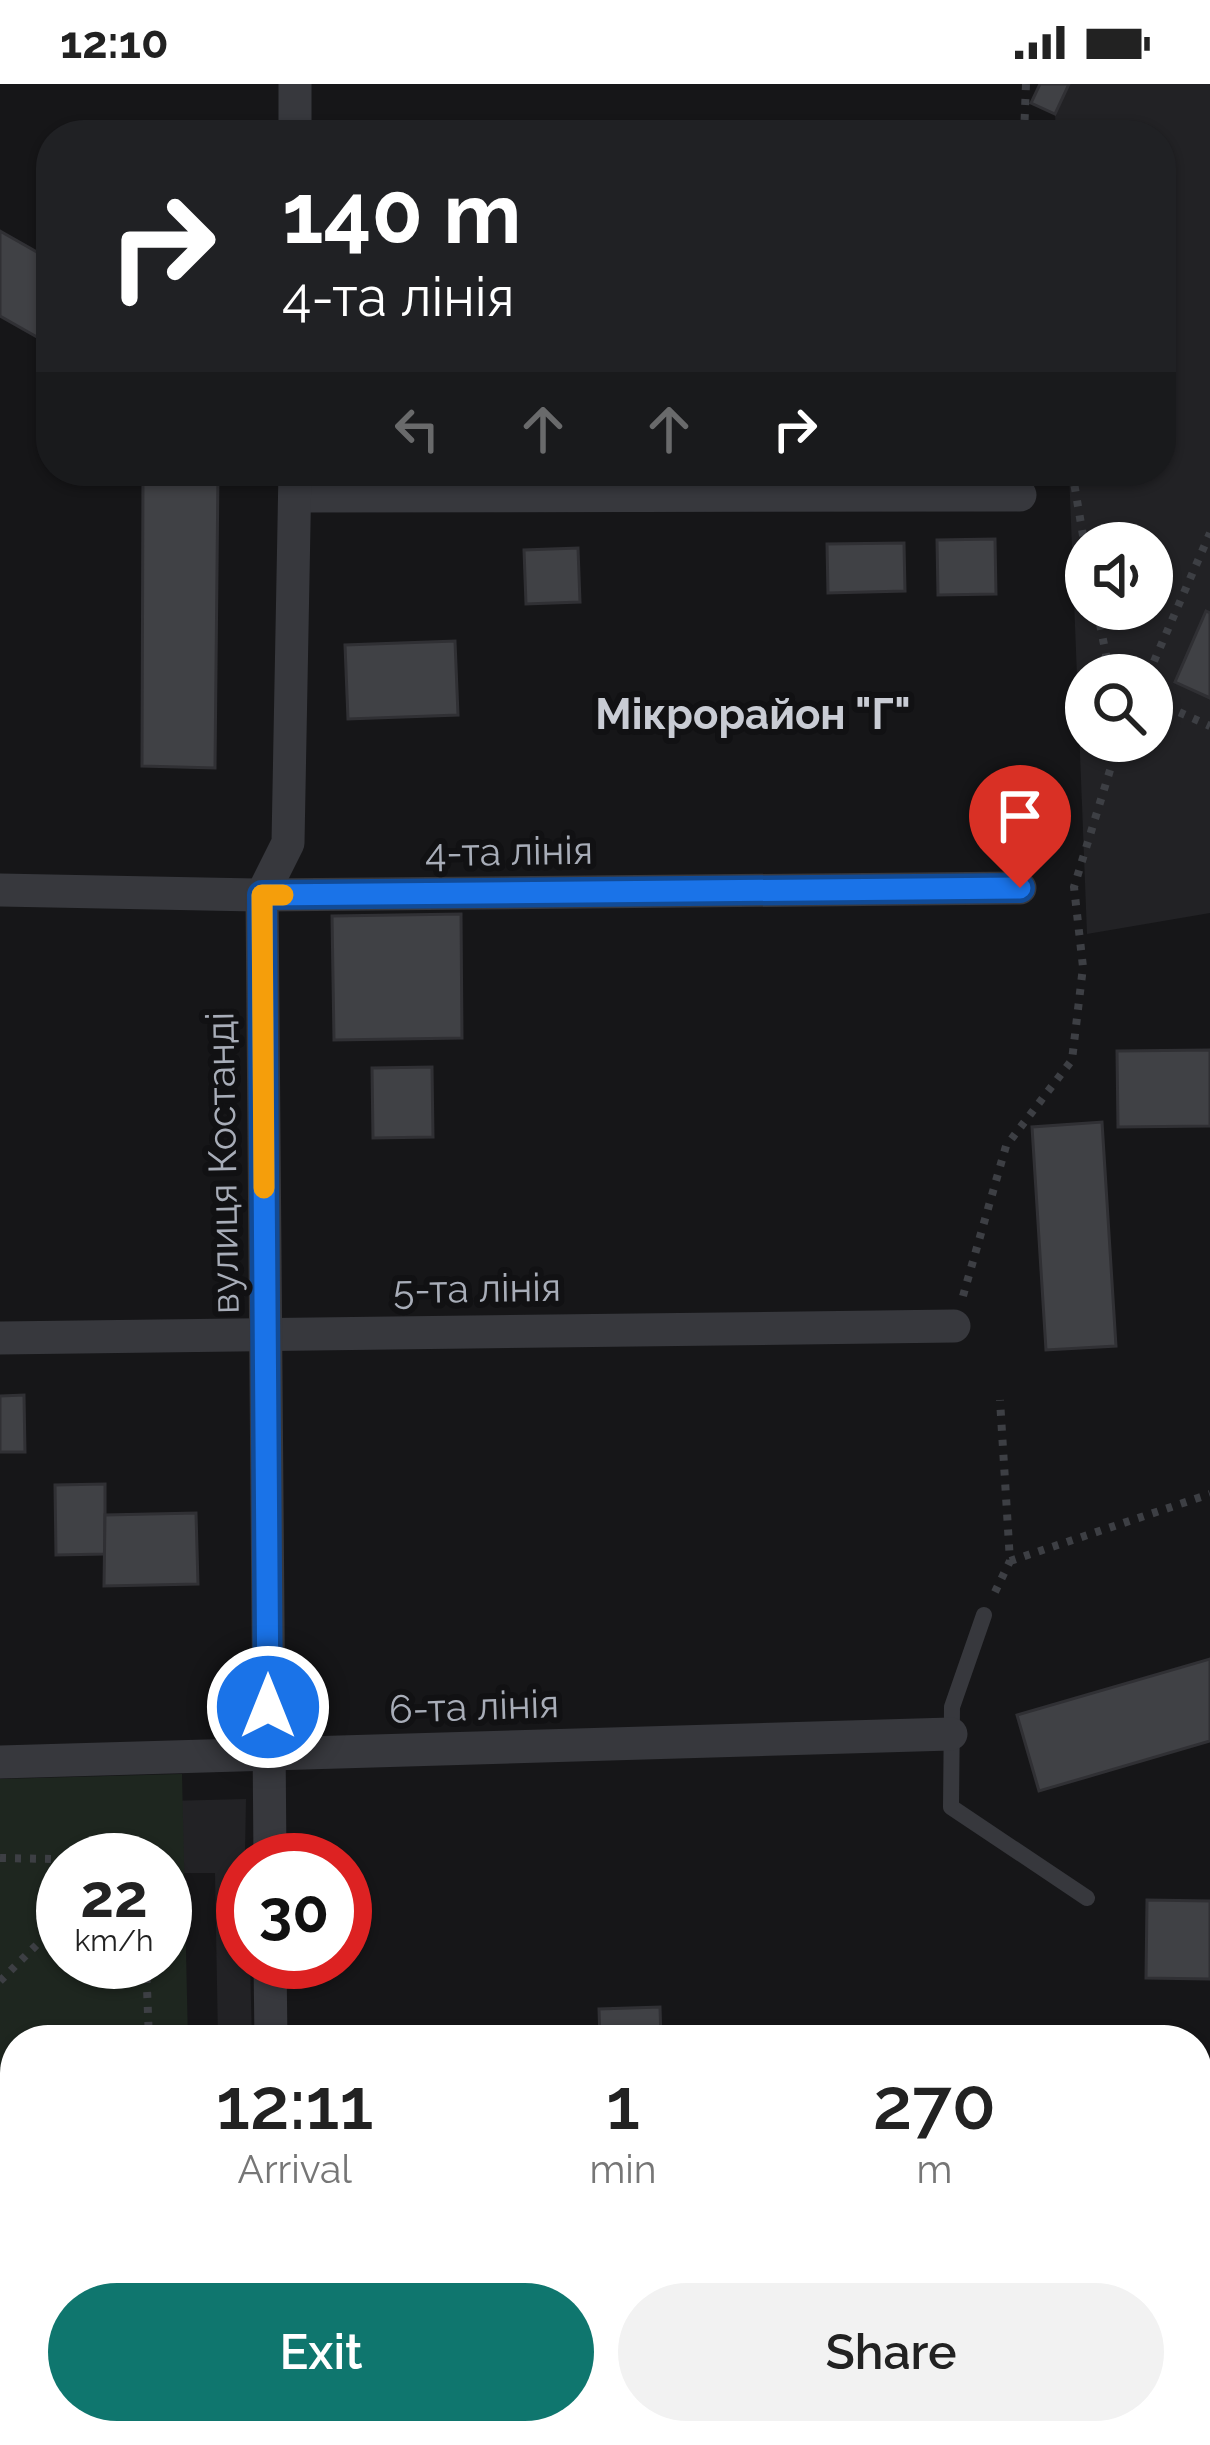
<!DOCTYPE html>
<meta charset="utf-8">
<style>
:root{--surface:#fff;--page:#f2f2f2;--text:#222;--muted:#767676;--accent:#0f766e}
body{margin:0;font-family:Raleway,sans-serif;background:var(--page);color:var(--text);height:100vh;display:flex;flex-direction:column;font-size:45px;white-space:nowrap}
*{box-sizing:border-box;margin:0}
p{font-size:39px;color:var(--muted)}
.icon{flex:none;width:66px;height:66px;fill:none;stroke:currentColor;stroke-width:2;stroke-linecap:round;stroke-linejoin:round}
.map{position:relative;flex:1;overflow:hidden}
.side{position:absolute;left:0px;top:1941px;width:1212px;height:420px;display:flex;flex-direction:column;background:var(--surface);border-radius:48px 48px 0 0;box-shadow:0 3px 9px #0004}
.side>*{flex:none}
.hud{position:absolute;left:36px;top:36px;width:1140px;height:366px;border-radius:48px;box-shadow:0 3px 9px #0004;background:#202124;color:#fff;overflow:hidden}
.controls{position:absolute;left:1065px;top:438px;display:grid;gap:24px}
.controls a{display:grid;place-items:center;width:108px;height:108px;border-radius:50%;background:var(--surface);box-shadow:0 3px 9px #0004;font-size:60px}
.speed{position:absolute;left:36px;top:1749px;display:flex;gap:24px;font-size:60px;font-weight:700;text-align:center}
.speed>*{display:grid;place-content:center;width:156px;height:156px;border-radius:50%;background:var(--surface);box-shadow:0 3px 9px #0004;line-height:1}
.speed small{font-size:30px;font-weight:400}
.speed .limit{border:18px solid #d22;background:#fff;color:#111}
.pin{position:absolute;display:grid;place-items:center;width:102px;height:102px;color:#fff;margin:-123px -51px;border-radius:50% 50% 50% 0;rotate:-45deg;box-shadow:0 0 12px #0007}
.pin .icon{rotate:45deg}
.me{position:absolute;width:132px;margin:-66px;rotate:0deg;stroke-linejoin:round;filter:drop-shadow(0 0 9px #0008)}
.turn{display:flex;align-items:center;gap:42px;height:252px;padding:0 48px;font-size:54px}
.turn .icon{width:156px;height:156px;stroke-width:2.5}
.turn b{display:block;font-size:84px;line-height:102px}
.lanes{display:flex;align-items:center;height:114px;padding:0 48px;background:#0003;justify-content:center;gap:60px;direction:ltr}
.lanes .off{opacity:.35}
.eta{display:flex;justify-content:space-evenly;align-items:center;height:204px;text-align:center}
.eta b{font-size:72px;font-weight:600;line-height:84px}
.button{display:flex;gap:24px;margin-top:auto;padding:24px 48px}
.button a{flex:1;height:138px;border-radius:72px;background:var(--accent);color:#fff;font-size:48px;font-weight:600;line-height:138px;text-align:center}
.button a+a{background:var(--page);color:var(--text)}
.status{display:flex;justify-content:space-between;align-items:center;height:84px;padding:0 60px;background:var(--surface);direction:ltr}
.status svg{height:33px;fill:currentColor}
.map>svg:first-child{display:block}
.built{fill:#222225;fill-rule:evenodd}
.green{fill:#1e261f;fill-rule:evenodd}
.building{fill:#404145;stroke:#303034;stroke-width:3}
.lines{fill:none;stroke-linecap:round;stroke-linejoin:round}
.path{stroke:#3d3f44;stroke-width:8;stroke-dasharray:6 9;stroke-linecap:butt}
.service{stroke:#37383d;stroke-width:16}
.minor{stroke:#37383d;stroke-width:33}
.route-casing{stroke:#114b97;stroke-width:30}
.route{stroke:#1a73e8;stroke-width:21}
.slow{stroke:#f59e0b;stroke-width:21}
.labels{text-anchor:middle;stroke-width:12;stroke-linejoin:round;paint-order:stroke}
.street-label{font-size:39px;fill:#a8adb8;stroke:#111113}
.neighbourhood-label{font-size:42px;font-weight:bold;fill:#c9ccd4;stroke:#111113}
</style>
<div class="status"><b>12:10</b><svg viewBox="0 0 49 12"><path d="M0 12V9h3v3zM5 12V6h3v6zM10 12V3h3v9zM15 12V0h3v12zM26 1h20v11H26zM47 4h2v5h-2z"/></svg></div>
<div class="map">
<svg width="1210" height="2361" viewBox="0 0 1210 2361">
<rect width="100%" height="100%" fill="#161618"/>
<g class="built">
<path d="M 1069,0 L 1210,0 L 1210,829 L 1087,850 L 1069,387 L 1161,387 L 1161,51 L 1056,51 L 1055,30 ZM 1086,459 L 1152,459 L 1152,525 L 1086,525 ZM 1086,591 L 1152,591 L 1152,657 L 1086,657 Z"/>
<polygon points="246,1715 243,1878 250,1878 252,1956 218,1956 215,1789 167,1789 166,1717"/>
</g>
<path class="green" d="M 182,1690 L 188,1956 L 15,1956 L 15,2346 L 197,2346 L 198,2361 L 0,2361 L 0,1695 ZM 63,1776 L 165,1776 L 165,1878 L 63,1878 Z"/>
<g class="building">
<polygon points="1040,0 1069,0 1055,30 1031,19"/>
<polygon points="0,147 51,176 51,261 0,232"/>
<polygon points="143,387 218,387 215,684 142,682"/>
<polygon points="995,455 996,510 938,511 937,456"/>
<polygon points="904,459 905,507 828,509 827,460"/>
<polygon points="578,464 580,518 526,520 524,466"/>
<polygon points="1206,527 1210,529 1210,614 1175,598"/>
<polygon points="455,557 458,631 348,635 345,561"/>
<polygon points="461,830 462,954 334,956 332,832"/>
<polygon points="1210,966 1210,1042 1118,1043 1117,967"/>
<polygon points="432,983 433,1053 373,1054 372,984"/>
<polygon points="1102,1038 1116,1262 1046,1266 1032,1043"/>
<polygon points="24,1311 25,1368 0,1368 0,1312"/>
<polygon points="105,1400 105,1470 56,1471 55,1401"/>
<polygon points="196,1429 198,1500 104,1502 105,1431"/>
<polygon points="1210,1575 1210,1657 1039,1707 1017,1631"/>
<polygon points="1147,1816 1210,1817 1210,1895 1146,1894"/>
<polygon points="660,1923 661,1956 600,1956 599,1925"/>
<polygon points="1010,2346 1062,2346 1064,2361 1011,2361"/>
</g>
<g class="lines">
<g class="path">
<polyline points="1024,51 1026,0"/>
<polyline points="1072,387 1086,469"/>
<polyline points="1097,525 1110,591"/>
<polyline points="1148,591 1210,449"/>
<polyline points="1152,616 1210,642"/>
<polyline points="963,1212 1006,1062 1072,976 1083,883 1074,803 1119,657"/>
<polyline points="1010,1477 1210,1410"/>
<polyline points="995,1508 1010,1477 1000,1316"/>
<polyline points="0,1774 103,1776"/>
<polyline points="146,1878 149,1956"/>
<polyline points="0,1897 63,1835"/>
<polyline points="0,2051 15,2051"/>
</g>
<polyline class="service" points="984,1531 952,1623 951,1723 1087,1814"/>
<g class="minor">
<polyline points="295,51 295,0"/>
<polyline points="295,412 1020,411"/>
<polyline points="0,806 262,811 1020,804"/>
<polyline points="0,1254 954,1242"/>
<polyline points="0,1678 951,1650"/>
<polyline points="270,1776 262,811 288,759 295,387"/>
<polyline points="270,1878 271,1956"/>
<polyline points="274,2346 274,2361"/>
</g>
</g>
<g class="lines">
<defs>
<polyline id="route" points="268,1623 262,811 1020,804"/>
</defs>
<use href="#route" class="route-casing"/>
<use href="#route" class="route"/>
<polyline class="slow" points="264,1104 262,811 283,811"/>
</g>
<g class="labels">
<g class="street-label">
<text transform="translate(509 767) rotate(-1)" y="14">4-та лінія</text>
<text transform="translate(222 1079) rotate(-91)" y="14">вулиця Костанді</text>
<text transform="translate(477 1204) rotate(-1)" y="14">5-та лінія</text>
<text transform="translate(474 1622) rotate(-2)" y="14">6-та лінія</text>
</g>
<g class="neighbourhood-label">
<text x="753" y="645">Мікрорайон "Г"</text>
</g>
</g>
</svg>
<div class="controls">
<a><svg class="icon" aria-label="sound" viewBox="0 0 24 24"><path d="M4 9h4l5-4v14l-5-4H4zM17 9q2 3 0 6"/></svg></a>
<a><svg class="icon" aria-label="search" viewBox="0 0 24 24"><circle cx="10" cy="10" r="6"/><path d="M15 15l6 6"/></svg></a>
</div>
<div class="speed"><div>22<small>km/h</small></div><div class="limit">30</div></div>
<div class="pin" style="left:1020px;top:804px;background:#d93025"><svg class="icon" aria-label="arrive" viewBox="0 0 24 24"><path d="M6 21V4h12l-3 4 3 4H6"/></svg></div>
<svg class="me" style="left:268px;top:1623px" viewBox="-20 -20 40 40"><circle r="17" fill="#1a73e8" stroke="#fff" stroke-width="3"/><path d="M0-11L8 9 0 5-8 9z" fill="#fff"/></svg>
<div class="hud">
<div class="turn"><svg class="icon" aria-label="right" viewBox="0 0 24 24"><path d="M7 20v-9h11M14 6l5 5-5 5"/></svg><div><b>140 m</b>4-та лінія</div></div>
<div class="lanes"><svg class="icon off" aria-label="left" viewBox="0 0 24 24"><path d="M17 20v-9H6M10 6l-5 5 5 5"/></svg><svg class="icon off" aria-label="ahead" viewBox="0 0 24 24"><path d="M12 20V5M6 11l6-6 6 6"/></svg><svg class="icon off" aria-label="ahead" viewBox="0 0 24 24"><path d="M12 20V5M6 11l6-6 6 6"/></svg><svg class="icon" aria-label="right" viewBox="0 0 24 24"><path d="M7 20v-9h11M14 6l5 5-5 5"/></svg></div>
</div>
<section class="side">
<div class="eta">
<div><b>12:11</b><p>Arrival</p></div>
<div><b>1</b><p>min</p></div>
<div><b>270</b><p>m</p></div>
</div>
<div class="button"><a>Exit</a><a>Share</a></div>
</section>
</div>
